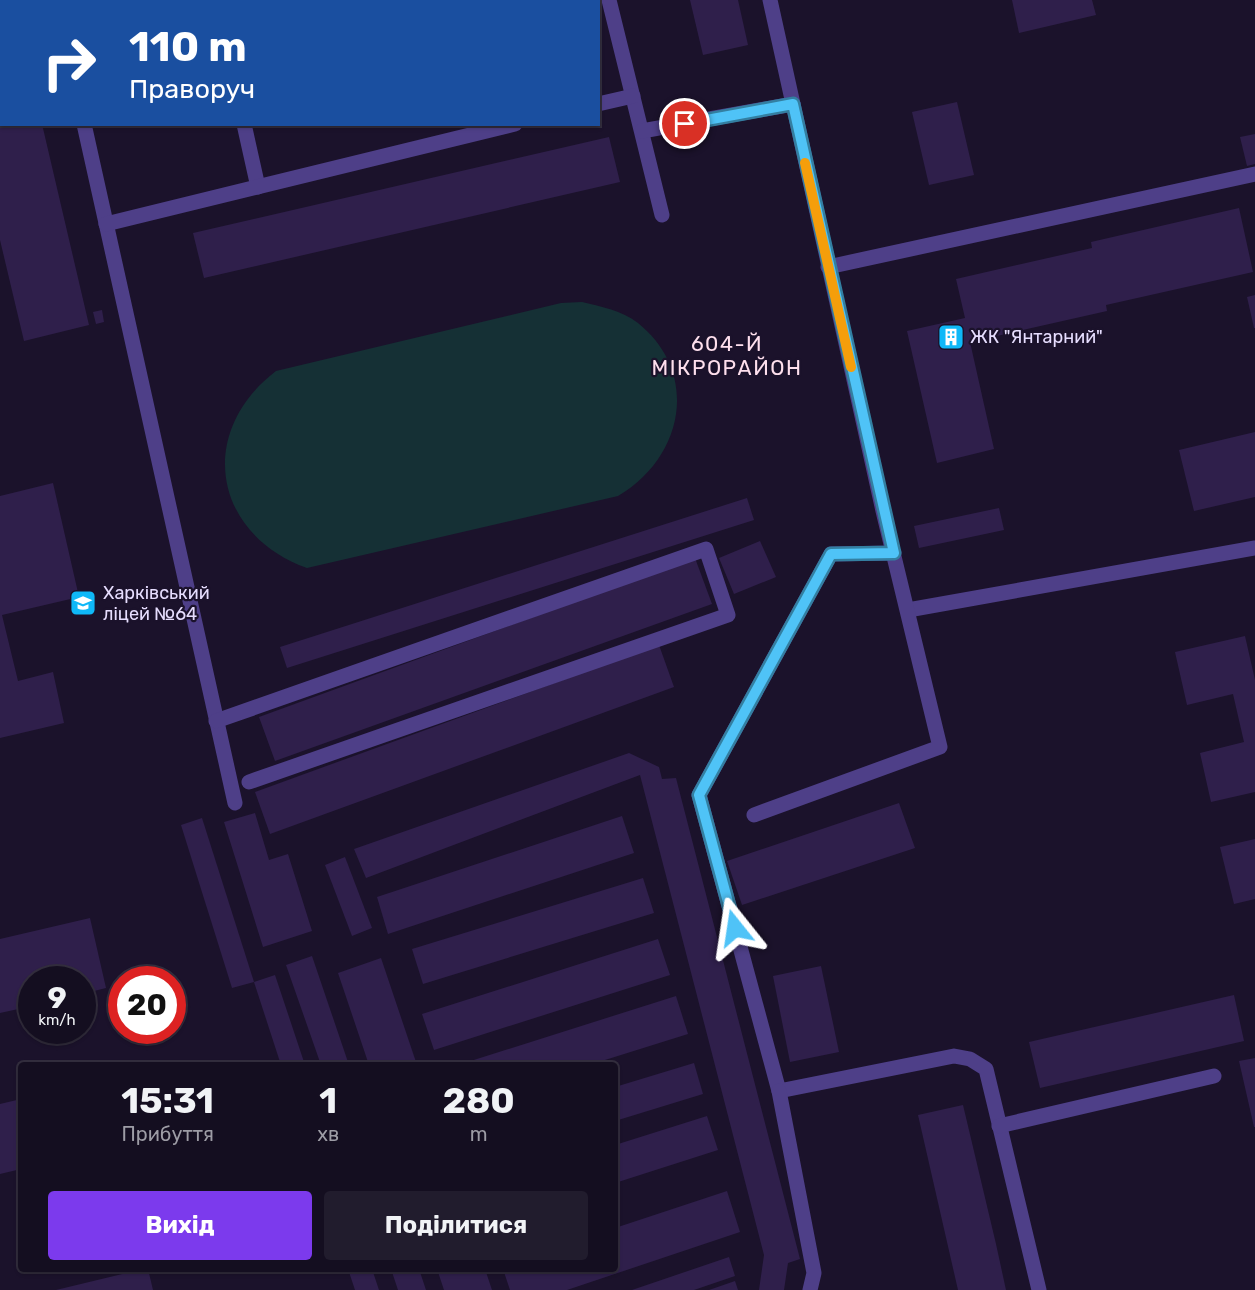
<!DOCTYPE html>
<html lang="uk">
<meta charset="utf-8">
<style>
:root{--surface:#140e20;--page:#211c2d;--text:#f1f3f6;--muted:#9d9ca5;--line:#332e3e;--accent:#7c3aed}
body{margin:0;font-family:Rubik,sans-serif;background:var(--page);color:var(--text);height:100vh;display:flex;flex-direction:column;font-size:22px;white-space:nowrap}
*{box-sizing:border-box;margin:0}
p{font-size:20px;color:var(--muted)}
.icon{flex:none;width:33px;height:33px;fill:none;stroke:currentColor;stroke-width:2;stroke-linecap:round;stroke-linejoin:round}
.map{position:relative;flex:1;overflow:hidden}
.drawer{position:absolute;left:18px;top:1062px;width:600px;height:210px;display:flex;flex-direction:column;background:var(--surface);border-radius:6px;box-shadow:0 2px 4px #0004,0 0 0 2px var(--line)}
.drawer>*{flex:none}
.hud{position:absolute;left:0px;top:0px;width:600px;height:126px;box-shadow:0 2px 4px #0004,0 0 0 2px var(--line);background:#1a4fa0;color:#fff;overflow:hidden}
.speed{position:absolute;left:18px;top:966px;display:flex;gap:12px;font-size:30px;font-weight:700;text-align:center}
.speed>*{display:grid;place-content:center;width:78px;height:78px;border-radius:50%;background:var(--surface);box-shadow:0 2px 4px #0004,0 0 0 2px var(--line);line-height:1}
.speed small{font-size:15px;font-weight:400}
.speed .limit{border:9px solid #d22;background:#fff;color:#111}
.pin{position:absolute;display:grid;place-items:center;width:51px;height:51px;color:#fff;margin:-26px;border:3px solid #fff;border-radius:50%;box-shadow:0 2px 6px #0007}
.me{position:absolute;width:66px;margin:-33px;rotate:345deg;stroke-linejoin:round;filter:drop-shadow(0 0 4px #0008)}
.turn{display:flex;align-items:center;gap:21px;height:126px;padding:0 30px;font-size:27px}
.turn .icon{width:78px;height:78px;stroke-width:2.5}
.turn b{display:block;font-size:42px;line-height:51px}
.eta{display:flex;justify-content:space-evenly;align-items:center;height:102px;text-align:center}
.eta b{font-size:36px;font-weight:700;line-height:42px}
.primary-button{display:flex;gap:12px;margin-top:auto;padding:12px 30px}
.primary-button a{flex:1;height:69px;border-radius:6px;background:var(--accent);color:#fff;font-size:24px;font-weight:700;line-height:69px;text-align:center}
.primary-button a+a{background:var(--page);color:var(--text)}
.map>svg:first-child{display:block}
.green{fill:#153035}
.building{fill:#2f1f4b}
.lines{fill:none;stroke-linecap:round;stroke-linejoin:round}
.minor{stroke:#4e3f88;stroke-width:15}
.route-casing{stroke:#337fa1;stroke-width:15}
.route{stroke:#4fc3f7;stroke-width:10}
.slow{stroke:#f59e0b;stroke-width:10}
.labels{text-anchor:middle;stroke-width:4.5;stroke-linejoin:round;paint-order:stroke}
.poi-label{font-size:18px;fill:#e6ddfe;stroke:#1b122b;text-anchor:start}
.quarter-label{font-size:21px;letter-spacing:1.5px;fill:#fedfed;stroke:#1b122b}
</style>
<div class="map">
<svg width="1255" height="1290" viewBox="0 0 1255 1290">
<rect width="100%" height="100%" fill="#1b122b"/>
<g class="green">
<polygon points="286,0 417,0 417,1 287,2"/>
<path d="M 582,302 C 602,307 621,310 638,323 C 701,374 683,458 618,496 L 307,568 C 213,534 196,432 276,371 L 561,303 Z"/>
</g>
<g class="building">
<polygon points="690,0 738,0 748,45 703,55"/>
<polygon points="1012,0 1092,0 1096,15 1019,33"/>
<polygon points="957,102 974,175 929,185 912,112"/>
<polygon points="0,124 42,124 89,325 24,341 0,240"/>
<polygon points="1255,134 1255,164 1247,166 1240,137"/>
<polygon points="609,137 620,182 204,278 193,233"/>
<polygon points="1239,208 1253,272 1106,305 1107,311 970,342 994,449 937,463 907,331 965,318 956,279 1092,248 1091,242"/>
<polygon points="1255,295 1255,328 1254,328 1247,297"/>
<polygon points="102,310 104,322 96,324 93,312"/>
<polygon points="1255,432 1255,497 1194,511 1179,450"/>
<polygon points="53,483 79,597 2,615 18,681 53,672 64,723 0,738 0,496"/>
<polygon points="747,498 754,520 287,668 280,647"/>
<polygon points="999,508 1004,530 919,548 914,526"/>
<polygon points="760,541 776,577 734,594 719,558"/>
<polygon points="695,558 712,604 275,761 259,717"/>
<polygon points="1245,636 1255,680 1255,792 1211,802 1200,753 1244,742 1233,694 1187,705 1175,652"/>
<polygon points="659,645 674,687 270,834 255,792"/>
<polygon points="629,753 659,767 662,779 676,778 800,1259 788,1263 784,1290 759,1290 764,1255 640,775 366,878 354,849"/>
<polygon points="899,803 915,848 742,905 727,861"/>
<polygon points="255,813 269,860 288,854 312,931 263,947 224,822"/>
<polygon points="622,816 634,853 388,934 377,897"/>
<polygon points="202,818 254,982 232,988 181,825"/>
<polygon points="1255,839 1255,899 1234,904 1220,847"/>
<polygon points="345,857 372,928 352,936 325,865"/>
<polygon points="643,878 654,913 423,984 412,949"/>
<polygon points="90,918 106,988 82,994 82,980 32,980 32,1006 0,1013 0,939"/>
<polygon points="658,939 670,975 434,1050 422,1014"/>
<polygon points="312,956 349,1065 321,1065 286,965"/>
<polygon points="381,958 417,1065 369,1065 338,973"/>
<polygon points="821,966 839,1052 790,1062 773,976"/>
<polygon points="275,975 305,1065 281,1065 254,982"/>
<polygon points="1234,995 1244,1041 1040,1088 1029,1042"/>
<polygon points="676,996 688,1034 589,1065 458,1065"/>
<polygon points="1255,1058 1255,1127 1254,1127 1239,1061"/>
<polygon points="694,1063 703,1094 615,1121 615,1087"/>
<polygon points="21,1099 21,1169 0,1174 0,1104"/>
<polygon points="963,1105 996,1244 1006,1290 958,1290 918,1115"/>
<polygon points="707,1116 718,1150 615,1183 615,1145"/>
<polygon points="727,1191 740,1232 567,1290 510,1290 503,1269 615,1269 615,1228"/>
<polygon points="729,1257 735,1276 694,1290 632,1290"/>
<polygon points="148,1269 153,1290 56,1290 143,1269"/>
<polygon points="348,1269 372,1269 379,1290 355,1290"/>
<polygon points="391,1269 419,1269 426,1290 398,1290"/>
<polygon points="437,1269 485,1269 492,1290 444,1290"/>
<polygon points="735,1281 738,1290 709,1290"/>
</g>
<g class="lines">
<g class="minor">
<polyline points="56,0 56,2"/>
<polyline points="217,0 217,2"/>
<polyline points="609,0 662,215"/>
<polyline points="0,19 2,19"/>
<polyline points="598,104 633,96"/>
<polyline points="84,124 235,803"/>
<polyline points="244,124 258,187"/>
<polyline points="642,131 793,104"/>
<polyline points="106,224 515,124"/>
<polyline points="828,267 1255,174"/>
<polyline points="894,553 831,554 699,795 779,1091 954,1056 970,1059 986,1069 1039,1290"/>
<polyline points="908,610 1255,548"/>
<polyline points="216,721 706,549 728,615 249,782"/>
<polyline points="754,815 940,747 883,511 770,0"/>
<polyline points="779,1091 814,1273 810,1290"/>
<polyline points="999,1126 1214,1076"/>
</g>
</g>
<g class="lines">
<defs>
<polyline id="route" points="685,124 793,104 894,553 831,554 699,795 735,928"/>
</defs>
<use href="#route" class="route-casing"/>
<use href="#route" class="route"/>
<polyline class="slow" points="805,163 851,367"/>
</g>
<defs>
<symbol id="building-square" viewBox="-11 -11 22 22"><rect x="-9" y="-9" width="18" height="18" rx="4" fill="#0fb8f8" stroke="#1b122b"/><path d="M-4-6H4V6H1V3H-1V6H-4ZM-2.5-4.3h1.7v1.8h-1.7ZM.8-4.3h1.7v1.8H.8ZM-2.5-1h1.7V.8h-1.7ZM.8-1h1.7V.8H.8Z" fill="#fff"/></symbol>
<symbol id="school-square" viewBox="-11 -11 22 22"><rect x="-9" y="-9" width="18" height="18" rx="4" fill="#0fb8f8" stroke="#1b122b"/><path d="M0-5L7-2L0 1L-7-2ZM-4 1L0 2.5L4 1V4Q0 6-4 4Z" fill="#fff"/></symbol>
</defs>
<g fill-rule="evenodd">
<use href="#building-square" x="936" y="322" width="30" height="30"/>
<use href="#school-square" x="68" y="588" width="30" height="30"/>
</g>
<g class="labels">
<g class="poi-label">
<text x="970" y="343">ЖК "Янтарний"</text>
<text x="103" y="599">Харківський<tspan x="103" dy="21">ліцей №64</tspan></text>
</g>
<g class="quarter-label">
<text x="727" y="351">604-Й<tspan x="727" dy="24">МІКРОРАЙОН</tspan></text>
</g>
</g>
</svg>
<div class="speed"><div>9<small>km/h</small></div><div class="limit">20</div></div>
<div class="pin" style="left:685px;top:124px;background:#d93025"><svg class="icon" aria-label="arrive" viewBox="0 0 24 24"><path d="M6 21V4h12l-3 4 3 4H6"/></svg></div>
<svg class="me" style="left:735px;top:928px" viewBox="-20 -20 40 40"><path d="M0-17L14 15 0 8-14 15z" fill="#4fc3f7" stroke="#fff" stroke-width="4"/></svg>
<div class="hud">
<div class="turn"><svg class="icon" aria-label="right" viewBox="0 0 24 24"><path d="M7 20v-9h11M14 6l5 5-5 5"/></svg><div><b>110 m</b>Праворуч</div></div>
</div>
<section class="drawer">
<div class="eta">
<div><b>15:31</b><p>Прибуття</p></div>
<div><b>1</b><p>хв</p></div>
<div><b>280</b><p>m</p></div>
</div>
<div class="primary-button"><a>Вихід</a><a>Поділитися</a></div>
</section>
</div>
